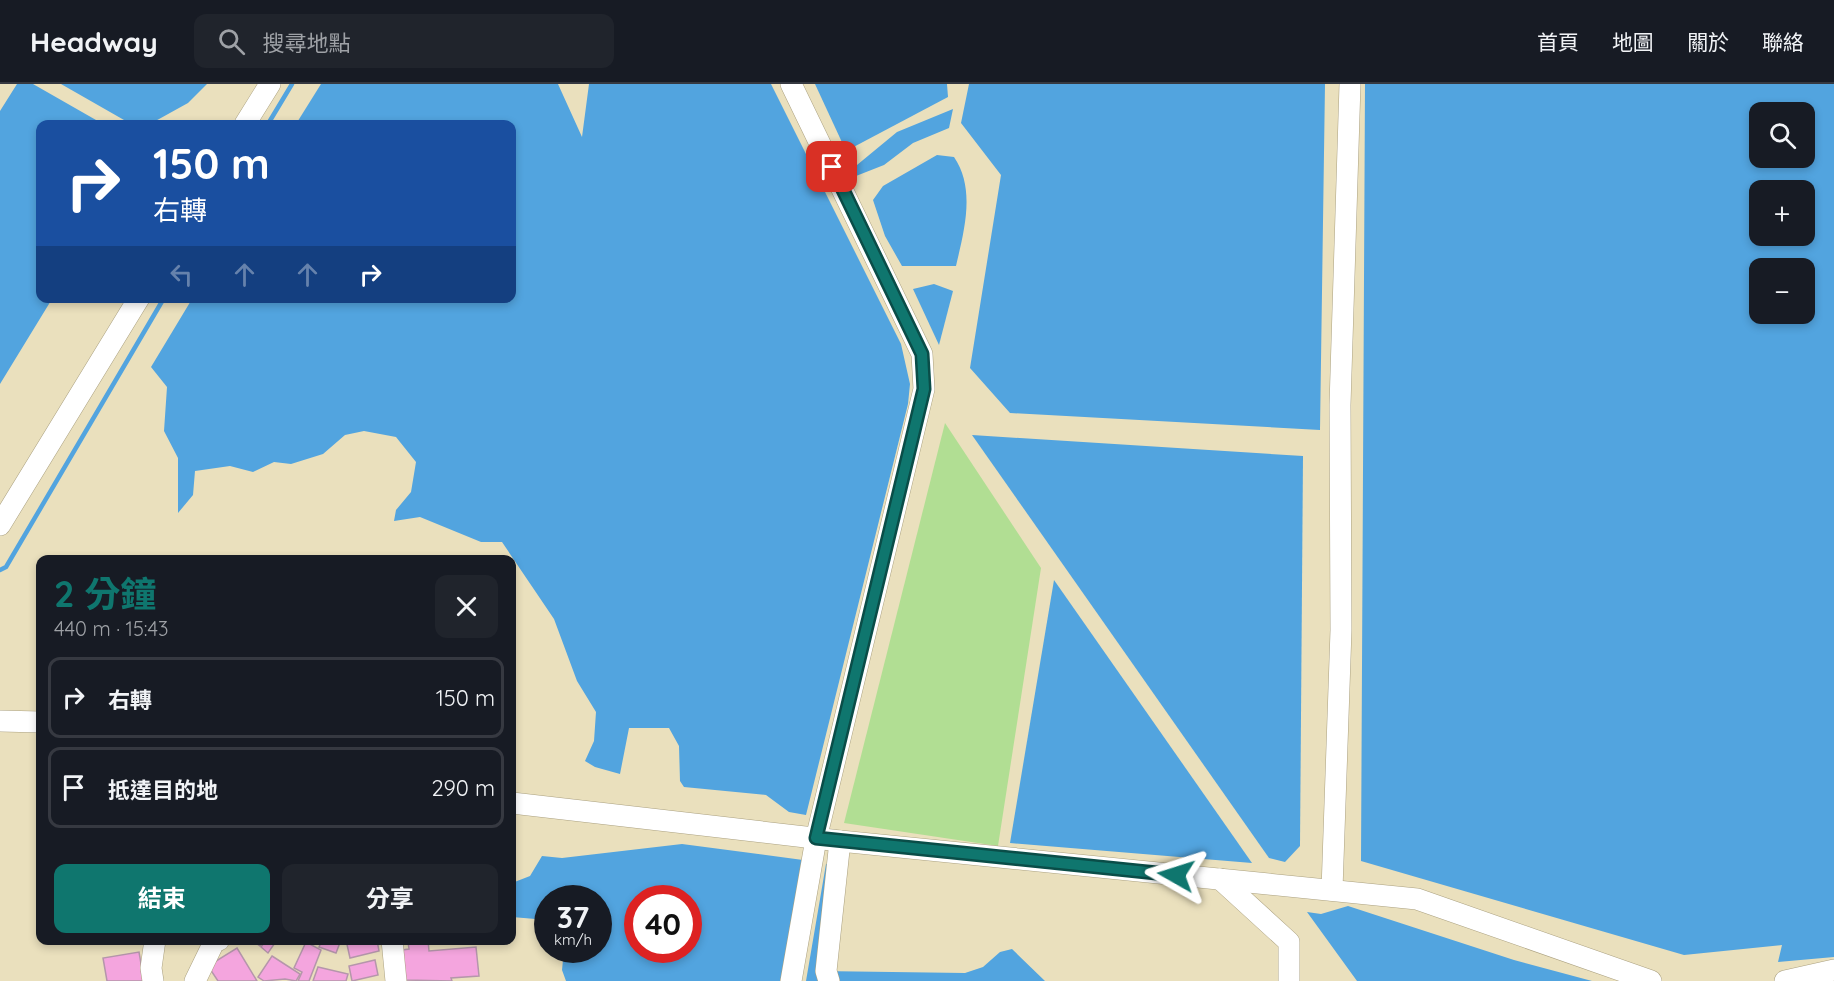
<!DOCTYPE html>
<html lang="zh-TW">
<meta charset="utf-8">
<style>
:root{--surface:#171b24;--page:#20242c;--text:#f1f3f6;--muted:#9ea1a6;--line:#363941;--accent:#0f766e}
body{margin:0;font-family:Quicksand,"Noto Sans TC",sans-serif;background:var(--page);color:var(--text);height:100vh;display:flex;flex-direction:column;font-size:22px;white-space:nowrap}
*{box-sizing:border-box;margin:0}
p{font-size:20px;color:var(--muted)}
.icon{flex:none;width:33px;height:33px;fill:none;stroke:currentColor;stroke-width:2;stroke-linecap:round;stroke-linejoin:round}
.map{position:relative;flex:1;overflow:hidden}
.details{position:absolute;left:36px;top:471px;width:480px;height:390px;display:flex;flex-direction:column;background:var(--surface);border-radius:12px;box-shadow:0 3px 9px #0003}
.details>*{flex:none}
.hud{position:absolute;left:36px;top:36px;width:480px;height:183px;border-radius:12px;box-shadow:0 3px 9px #0003;background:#1a4fa0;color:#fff;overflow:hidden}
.buttons{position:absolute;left:1749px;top:18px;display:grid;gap:12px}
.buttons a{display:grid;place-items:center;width:66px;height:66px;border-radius:12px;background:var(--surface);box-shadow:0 3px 9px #0003;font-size:30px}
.speed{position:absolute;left:534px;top:801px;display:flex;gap:12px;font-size:30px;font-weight:700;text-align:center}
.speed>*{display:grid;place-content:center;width:78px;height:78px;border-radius:50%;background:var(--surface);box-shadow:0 3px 9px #0003;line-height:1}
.speed small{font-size:15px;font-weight:400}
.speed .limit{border:9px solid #d22;background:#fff;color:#111}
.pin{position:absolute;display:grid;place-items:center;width:51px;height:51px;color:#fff;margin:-26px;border-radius:12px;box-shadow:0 3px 9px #0006}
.me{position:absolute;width:66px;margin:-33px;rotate:276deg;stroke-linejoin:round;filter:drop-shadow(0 0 4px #0008)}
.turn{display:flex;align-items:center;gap:21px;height:126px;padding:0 18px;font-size:27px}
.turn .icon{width:78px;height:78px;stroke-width:2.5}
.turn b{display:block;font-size:42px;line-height:51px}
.lanes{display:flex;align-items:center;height:57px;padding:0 18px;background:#0003;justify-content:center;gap:30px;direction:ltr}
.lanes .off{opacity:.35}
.round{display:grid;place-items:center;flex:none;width:63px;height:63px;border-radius:12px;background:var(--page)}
.head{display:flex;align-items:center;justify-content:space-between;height:102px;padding:0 18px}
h1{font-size:36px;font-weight:700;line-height:45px;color:var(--accent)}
.action{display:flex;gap:12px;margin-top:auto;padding:12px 18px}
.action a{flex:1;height:69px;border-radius:12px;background:var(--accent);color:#fff;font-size:24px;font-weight:700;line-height:69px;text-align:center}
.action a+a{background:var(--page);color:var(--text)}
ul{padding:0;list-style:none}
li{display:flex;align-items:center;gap:18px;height:81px;margin:0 12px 9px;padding:0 6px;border:3px solid var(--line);border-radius:12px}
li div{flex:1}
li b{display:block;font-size:22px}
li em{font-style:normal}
header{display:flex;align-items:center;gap:36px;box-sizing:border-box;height:84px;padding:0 30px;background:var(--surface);border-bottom:2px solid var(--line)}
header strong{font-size:28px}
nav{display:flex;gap:33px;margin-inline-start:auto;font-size:21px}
.search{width:420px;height:54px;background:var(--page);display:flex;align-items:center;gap:15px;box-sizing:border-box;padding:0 21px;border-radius:12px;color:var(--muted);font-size:22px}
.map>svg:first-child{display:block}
.green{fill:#b1de93}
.water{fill:#52a4df;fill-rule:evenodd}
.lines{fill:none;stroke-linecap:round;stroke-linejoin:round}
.stream{stroke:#52a4df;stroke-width:4.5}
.building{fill:#f4a5de;stroke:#b596ab;stroke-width:1.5}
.minor-casing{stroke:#aba180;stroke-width:22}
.minor{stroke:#fff;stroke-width:21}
.route-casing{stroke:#0a4d48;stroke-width:15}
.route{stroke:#0f766e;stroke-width:10}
</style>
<header>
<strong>Headway</strong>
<div class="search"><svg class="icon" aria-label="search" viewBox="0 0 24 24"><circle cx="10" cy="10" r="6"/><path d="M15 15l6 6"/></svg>搜尋地點</div>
<nav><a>首頁</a><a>地圖</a><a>關於</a><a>聯絡</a></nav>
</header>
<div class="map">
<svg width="1834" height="897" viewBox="0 0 1834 897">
<rect width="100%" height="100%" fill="#eae0bd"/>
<polygon class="green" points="945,339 1041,484 998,762 844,739"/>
<g class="water">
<polygon points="17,0 33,0 103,40 40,40 40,214 52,215 0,300 0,27"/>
<polygon points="61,0 207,0 188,19 150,40 131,40"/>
<polygon points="321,0 558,0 582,53 589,0 771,0 901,260 910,300 908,320 806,731 789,728 766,711 684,703 680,697 679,662 669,644 629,644 620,690 595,683 585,677 594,657 596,628 577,597 554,535 502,458 481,458 420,433 394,437 396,426 411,408 416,378 396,353 364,347 345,351 323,370 291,380 274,378 253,388 230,382 195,387 193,411 178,429 178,374 164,347 167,303 151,283 192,215 512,214 512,40 296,40"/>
<polygon points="815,0 947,0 948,13 846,67"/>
<polygon points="969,0 1325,0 1320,346 1010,329 970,284 1001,91 961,39"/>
<path d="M 1365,0 L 1834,0 L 1834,873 L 1778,878 L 1782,861 L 1684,871 L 1361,777 ZM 1760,28 L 1804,28 L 1804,74 L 1760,74 ZM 1804,106 L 1804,152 L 1760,152 L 1760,106 ZM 1760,184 L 1804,184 L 1804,230 L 1760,230 Z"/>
<polygon points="953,25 949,44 913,59 884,81 856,92 857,81 897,48"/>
<path d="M 937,71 L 954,73 C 976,105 964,147 956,182 L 902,182 L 885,152 L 873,116 L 883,102 Z"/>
<polygon points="934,200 953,207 939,261 913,205"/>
<polygon points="972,351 1303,372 1300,762 1285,778 1269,774"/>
<polygon points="1054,496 1252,779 1010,759"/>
<path d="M 682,760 L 803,776 L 781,897 L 566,897 L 562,886 L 564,866 L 598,866 L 598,814 L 548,814 L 547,836 L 512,833 L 512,799 L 530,792 L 542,772 L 562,774 ZM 638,814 L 688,814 L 688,866 L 638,866 Z"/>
<polygon points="826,780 832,781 819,887 965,889 983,883 1000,868 1012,865 1045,897 806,897"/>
<polygon points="1348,822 1514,876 1592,897 1357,897 1307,828 1321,830"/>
</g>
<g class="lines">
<g class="stream">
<polyline points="268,40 292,0"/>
<polyline points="0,486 6,483 164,214"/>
</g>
</g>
<g class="building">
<polygon points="252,856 264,856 260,862"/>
<polygon points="266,856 277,856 268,869 261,863"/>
<polygon points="322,856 341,856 336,869 319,863"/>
<polygon points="346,856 377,856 379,867 350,874"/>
<polygon points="428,856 429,867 476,863 479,892 451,894 452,897 405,896 402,866 409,865 408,858"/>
<polygon points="306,858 321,866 309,897 298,897 302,888 294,884"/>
<polygon points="237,864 257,897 218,897 208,882"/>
<polygon points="139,868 144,897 107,897 103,874"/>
<polygon points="272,872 300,890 296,897 285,895 264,897 258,893"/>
<polygon points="375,876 378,891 352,897 349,882"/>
<polygon points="318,883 348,890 346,897 313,897"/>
</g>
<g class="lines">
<defs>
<g id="minor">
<polyline points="245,40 270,0"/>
<polyline points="0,441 139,214"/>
<polyline points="0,637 40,638"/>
<polyline points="512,719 840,757 1417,815 1651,897"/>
<polyline points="1220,795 1289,858 1289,897"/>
<polyline points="1332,806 1341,546 1340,321 1350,0"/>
<polyline points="392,856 396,897"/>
<polyline points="153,897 151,884 155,856"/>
<polyline points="195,897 214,858 219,856"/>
<polyline points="791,897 816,755 924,305 922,270 791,0"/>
<polyline points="829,897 826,887 840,757"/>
<polyline points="1785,897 1834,886"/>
</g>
</defs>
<use href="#minor" class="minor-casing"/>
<use href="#minor" class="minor"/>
</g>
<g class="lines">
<defs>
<polyline id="route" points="832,83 922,270 924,305 816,754 1176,791"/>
</defs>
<use href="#route" class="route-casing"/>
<use href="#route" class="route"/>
</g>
</svg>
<div class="buttons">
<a><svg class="icon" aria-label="search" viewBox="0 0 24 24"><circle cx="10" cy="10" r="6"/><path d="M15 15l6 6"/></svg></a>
<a>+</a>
<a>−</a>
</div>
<div class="speed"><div>37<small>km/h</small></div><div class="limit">40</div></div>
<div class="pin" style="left:832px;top:83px;background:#d93025"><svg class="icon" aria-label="arrive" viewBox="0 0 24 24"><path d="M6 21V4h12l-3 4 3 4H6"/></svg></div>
<svg class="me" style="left:1176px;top:791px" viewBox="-20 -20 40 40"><path d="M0-17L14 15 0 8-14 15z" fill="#0f766e" stroke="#fff" stroke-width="4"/></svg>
<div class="hud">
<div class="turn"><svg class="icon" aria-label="right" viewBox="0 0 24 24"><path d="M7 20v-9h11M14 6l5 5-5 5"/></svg><div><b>150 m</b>右轉</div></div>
<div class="lanes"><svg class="icon off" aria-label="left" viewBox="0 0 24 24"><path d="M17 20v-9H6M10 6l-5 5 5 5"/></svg><svg class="icon off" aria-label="ahead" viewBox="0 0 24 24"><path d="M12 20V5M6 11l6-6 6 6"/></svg><svg class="icon off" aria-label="ahead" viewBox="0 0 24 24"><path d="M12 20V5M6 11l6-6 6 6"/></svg><svg class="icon" aria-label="right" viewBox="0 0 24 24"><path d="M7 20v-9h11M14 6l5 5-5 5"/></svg></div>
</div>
<section class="details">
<div class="head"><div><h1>2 分鐘</h1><p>440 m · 15:43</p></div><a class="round"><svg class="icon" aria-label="close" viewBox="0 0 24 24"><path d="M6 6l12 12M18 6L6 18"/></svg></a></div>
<ul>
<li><svg class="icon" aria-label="right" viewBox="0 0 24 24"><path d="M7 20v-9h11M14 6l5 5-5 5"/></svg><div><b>右轉</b></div><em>150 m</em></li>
<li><svg class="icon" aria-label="arrive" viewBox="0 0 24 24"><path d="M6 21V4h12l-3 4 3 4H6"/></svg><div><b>抵達目的地</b></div><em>290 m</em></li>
</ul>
<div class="action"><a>結束</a><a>分享</a></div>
</section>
</div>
